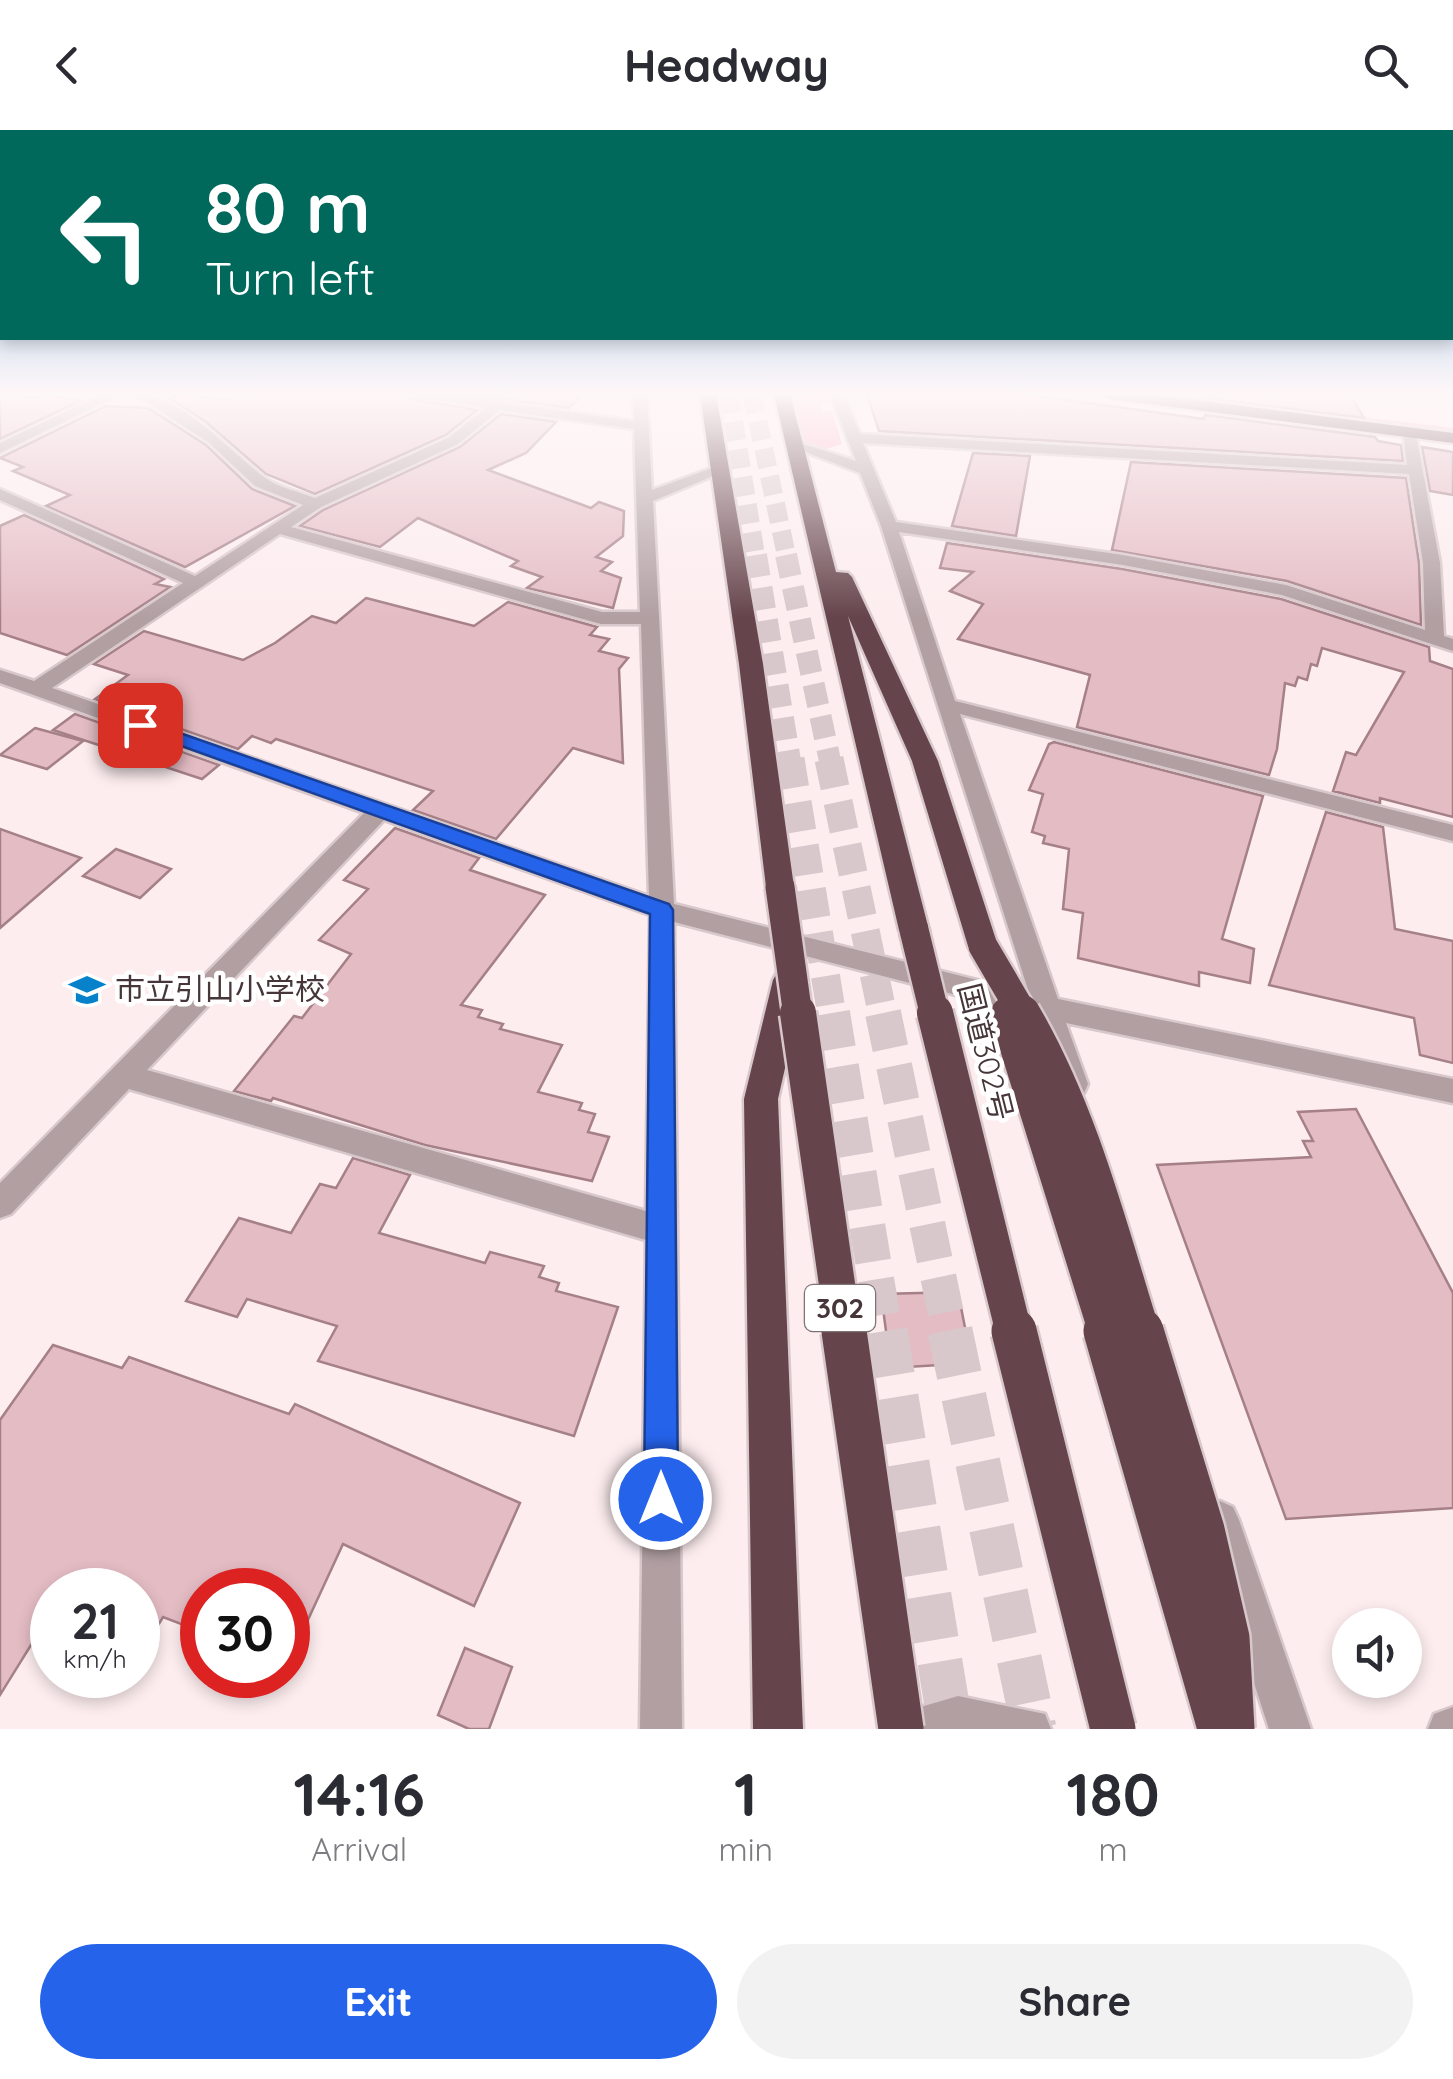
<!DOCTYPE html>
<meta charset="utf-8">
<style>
:root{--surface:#fff;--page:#f2f2f3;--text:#2b2b33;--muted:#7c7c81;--accent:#2563eb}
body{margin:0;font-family:Quicksand,"Noto Sans JP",sans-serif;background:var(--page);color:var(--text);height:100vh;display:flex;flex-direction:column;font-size:38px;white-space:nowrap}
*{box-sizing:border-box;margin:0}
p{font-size:32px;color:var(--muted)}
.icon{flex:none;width:55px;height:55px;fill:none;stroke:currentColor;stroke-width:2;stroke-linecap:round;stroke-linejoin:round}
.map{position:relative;height:1599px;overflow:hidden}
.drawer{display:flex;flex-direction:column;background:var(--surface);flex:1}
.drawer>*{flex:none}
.banner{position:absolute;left:0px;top:0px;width:1455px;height:210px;box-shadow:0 5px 15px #0003;background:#00695c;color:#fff;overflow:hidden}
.tools{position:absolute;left:1332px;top:1478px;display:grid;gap:20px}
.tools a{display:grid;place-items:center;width:90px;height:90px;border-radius:50%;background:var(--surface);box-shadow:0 5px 15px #0003;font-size:50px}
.speed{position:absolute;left:30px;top:1438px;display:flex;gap:20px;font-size:50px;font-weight:700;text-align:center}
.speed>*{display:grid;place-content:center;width:130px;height:130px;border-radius:50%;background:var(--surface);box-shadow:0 5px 15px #0003;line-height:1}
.speed small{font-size:25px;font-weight:400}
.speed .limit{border:15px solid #d22;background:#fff;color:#111}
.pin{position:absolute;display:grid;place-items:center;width:85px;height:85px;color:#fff;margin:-42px;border-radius:20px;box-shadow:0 5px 15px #0006}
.me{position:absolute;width:110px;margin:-55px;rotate:0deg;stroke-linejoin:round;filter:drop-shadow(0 0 8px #0008)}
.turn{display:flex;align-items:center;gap:35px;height:210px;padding:0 40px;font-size:45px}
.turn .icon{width:130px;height:130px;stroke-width:2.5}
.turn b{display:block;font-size:70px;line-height:85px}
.eta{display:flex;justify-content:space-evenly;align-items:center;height:170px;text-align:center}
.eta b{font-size:60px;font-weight:700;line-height:70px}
.button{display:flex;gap:20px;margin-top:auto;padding:20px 40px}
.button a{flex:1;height:115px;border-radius:60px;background:var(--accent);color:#fff;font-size:40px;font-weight:700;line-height:115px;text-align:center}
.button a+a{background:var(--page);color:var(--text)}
header{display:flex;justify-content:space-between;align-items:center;height:130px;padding:0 40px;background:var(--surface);font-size:45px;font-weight:700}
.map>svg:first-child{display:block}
.green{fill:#fbb8c5}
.building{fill:#e4bcc4;stroke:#a58087;stroke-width:2.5}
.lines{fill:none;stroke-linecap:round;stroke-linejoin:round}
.highway-tunnel-far4{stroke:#d8c8cb;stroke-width:19;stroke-dasharray:19 9;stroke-linecap:butt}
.highway-tunnel-far3{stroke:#d8c8cb;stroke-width:22;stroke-dasharray:22 11;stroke-linecap:butt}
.highway-tunnel-far2{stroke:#d8c8cb;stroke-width:29;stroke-dasharray:29 15;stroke-linecap:butt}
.highway-tunnel-far1{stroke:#d8c8cb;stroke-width:36;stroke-dasharray:36 18;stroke-linecap:butt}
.highway-tunnel{stroke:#d8c8cb;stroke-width:45;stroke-dasharray:45 22;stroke-linecap:butt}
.street-casing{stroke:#d8c8cb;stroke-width:5}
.highway-casing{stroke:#d8c8cb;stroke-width:5}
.street{fill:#b19fa2;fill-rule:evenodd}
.highway{fill:#65444b;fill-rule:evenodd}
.highway-bridge-far2-casing{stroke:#d8c8cb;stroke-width:34;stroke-linecap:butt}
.highway-bridge-far1-casing{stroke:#d8c8cb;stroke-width:41;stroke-linecap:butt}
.highway-bridge-casing{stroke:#d8c8cb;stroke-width:50;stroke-linecap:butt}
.highway-bridge-far2{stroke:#65444b;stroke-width:29}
.highway-bridge-far1{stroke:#65444b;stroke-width:36}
.highway-bridge{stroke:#65444b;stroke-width:45}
.route{fill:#2563eb;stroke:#184099;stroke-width:2.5}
.labels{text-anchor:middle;stroke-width:9;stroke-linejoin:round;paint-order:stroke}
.shield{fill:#fff;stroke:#7e7274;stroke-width:2.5}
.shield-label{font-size:28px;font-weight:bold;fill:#463639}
.poi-label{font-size:30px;fill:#463639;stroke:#fff;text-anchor:start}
.street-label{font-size:30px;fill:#463639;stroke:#fff}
</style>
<header><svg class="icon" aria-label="back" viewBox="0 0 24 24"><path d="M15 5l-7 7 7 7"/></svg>Headway<svg class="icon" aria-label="search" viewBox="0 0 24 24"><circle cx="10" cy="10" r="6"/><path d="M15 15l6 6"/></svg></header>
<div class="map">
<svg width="1453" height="1599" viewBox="0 0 1453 1599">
<rect width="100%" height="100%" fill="#fdedef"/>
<g class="green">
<polygon points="790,264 827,264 830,272 820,273 823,281 832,281 842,314 826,319 804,312"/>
<polygon points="1150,264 1180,264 1453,298 1453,302"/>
</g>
<g class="building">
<polygon points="0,264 39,268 47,264 80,271 0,309"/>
<polygon points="178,264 227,270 236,264 404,264 407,268 477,280 446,305 315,364 266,344 206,292 170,269"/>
<polygon points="469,264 583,264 569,278"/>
<polygon points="867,264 1024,264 1204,289 1205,285 1375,307 1378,311 1401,315 1403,331 879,301"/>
<polygon points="1205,264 1350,264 1364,288 1205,268"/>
<polygon points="106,276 148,278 206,315 252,359 295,376 185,437 46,376 70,365 13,341 23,337 0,328"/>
<polygon points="501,284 556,292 526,323 488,340 591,378 599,372 624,381 623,406 596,427 612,432 601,441 621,448 613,478 527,458 542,447 511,436 518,431 418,388 380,417 300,396 323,380 460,317"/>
<polygon points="1422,317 1453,322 1453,365 1430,361"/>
<polygon points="973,323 1030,326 1016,406 952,396"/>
<polygon points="1131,332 1406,348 1419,433 1421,495 1287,451 1112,420"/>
<polygon points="24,385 164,449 155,454 170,457 67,525 0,503 0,396"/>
<polygon points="947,413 1122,439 1281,469 1429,517 1430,531 1453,539 1453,687 1380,668 1380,673 1333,661 1346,622 1356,625 1404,542 1322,518 1317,536 1311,534 1307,550 1298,547 1295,556 1285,553 1277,619 1269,645 1077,597 1090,545 958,509 983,474 950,461 973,442 940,438"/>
<polygon points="366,468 474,496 508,472 597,497 590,505 609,509 599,521 628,528 619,539 623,633 573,618 496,709 413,680 433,661 276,609 271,613 252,606 238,619 95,569 128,545 94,534 144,501 243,530 275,513 312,486 336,493"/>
<polygon points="75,584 219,635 202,649 53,600"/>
<polygon points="35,598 83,611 47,639 0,625"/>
<polygon points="1054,612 1263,666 1222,809 1254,819 1250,853 1199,842 1199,856 1078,828 1083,783 1063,779 1069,719 1043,713 1045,706 1032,702 1043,664 1029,660 1049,614"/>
<polygon points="1326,682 1383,697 1395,799 1453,811 1453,933 1420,925 1414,888 1269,855"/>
<polygon points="395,698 479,728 470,740 545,765 461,875 482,880 478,887 503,894 500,899 562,915 538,962 582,973 579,980 595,984 588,1002 609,1007 592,1051 425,1015 273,968 271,971 234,961 294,886 302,888 351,824 319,810 368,759 344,750"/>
<polygon points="0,699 81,728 0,798"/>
<polygon points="116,719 171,739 140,768 83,746"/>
<polygon points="1356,979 1453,1163 1453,1378 1286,1389 1157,1035 1311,1027 1303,1011 1313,1011 1298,982"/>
<polygon points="353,1028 410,1045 379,1103 485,1133 490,1122 544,1136 539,1147 559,1153 556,1161 618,1177 574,1306 318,1231 337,1196 247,1169 237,1187 186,1171 239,1088 291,1103 320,1054 336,1058"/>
<polygon points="958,1162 972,1233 891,1238 881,1164"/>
<polygon points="53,1215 122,1238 129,1227 289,1284 295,1274 520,1373 474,1476 343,1414 288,1533 288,1460 202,1460 202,1502 163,1487 138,1529 138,1460 52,1460 52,1526 31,1515 0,1565 0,1290"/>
<polygon points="465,1518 512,1537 489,1599 469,1599 438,1585"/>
</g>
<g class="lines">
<g class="highway-tunnel-far4">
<polyline points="729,264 756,428"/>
<polyline points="752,264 787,428"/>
</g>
<g class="highway-tunnel-far3">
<polyline points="756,425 790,631"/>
<polyline points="786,425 830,631"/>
</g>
<g class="highway-tunnel-far2">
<polyline points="790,629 832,886"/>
<polyline points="829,629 883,886"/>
</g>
<g class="highway-tunnel-far1">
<polyline points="832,883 885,1203"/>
<polyline points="883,883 950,1203"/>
</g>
<g class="highway-tunnel">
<polyline points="885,1201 951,1599"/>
<polyline points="950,1201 1034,1599"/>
</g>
<defs>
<g id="street">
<polygon points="103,264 121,264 0,323 0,313"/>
<path d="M 134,264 C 180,263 229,321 264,347 C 277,357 299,362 315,368 L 448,308 L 486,278 L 408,264 L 443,264 L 634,291 L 633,264 L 647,264 L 652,360 L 717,336 L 730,339 L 653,371 L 674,774 L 1029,863 L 881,396 L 860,343 L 787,315 L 794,311 L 856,331 L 832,270 L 839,266 L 846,270 L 860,304 L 1407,335 L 1403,302 L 1415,299 L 1440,433 L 1444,506 L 1453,509 L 1453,521 L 1282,465 L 1123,435 L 899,402 L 955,571 L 1453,695 L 1453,711 L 960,584 L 1058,869 L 1453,949 L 1453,973 L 1066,893 L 1088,954 L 1084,963 L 1074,966 L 1064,963 L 1060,954 L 1037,886 L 674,792 L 682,1599 L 640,1599 L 646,1110 L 129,959 L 11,1084 L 0,1088 L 0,1053 L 364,683 L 0,553 L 0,540 L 34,551 L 183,453 L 0,370 L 0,359 L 195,446 L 303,375 L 255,356 L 208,312 ZM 500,280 L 634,299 L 640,482 L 602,482 L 291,397 L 321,377 L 458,314 ZM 863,313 L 1409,344 L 1423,433 L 1425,500 L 1286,455 L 1123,425 L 896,392 ZM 280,404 L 601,494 L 641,494 L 649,766 L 52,558 ZM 384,690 L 650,785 L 646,1081 L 147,940 Z"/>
<polygon points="1220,1371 1233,1377 1239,1390 1311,1599 1269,1599 1201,1390 1207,1377"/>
<polygon points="958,1566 1045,1584 1051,1599 891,1599 897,1584"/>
<polygon points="1453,1577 1453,1599 1428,1599 1434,1584"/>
</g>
<g id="highway">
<polygon points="700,264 716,264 763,534 794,757 790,764 780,768 770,764 766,757 739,534"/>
<polygon points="774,264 790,264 836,442 848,443 852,447 938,631 998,816 994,824 983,828 972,824 968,816 912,631 848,486 929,800 925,808 914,811 903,808 899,800"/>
<polygon points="1102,264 1148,264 1453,303 1453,313 1110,269"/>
<polygon points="789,838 800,841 805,850 778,969 803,1599 753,1599 744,969 773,850 778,841"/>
</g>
</defs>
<use href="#street" class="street-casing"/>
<use href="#highway" class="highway-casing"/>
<use href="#street" class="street"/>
<use href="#highway" class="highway"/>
<defs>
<g id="highway-bridge-far2">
<polyline points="780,757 798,886"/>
<polyline points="914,800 935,886"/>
<polyline points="983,816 1024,886"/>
</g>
<g id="highway-bridge-far1">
<polyline points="798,883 844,1203"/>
<polyline points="935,883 1014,1203"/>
<path d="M 1022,883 C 1080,982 1108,1094 1142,1203"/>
<polyline points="1008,885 1107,1203"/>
</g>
<g id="highway-bridge">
<polyline points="844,1201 901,1599"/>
<polyline points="1014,1201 1113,1599"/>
<polyline points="1106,1201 1220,1598"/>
<polyline points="1141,1201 1202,1400 1227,1508 1232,1599"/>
</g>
</defs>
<use href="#highway-bridge-far2" class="highway-bridge-far2-casing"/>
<use href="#highway-bridge-far1" class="highway-bridge-far1-casing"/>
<use href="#highway-bridge" class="highway-bridge-casing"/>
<use href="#highway-bridge-far2" class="highway-bridge-far2"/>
<use href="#highway-bridge-far1" class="highway-bridge-far1"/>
<use href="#highway-bridge" class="highway-bridge"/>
</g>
<linearGradient id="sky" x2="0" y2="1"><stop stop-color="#73b0e6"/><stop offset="0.54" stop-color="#fef7f8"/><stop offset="1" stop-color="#fef7f8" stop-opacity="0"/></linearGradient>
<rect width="1453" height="488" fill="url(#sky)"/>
<polygon class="route" points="140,589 669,774 673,780 678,1369 673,1381 661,1386 649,1381 644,1369 650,784 134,599 131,595"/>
<defs>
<symbol id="school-bare" viewBox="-9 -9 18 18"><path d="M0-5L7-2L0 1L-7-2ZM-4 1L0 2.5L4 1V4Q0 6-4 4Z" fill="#0681ca" stroke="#fff" stroke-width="2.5" paint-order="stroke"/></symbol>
</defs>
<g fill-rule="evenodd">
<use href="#school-bare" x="62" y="835" width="50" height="50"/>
</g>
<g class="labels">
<rect class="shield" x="805" y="1155" width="70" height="46" rx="8"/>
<g class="shield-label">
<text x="840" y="1188">302</text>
</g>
<g class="poi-label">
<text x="115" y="870">市立引山小学校</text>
</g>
<g class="street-label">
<text transform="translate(985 922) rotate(76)" y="10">国道302号</text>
</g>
</g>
</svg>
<div class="tools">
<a><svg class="icon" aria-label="sound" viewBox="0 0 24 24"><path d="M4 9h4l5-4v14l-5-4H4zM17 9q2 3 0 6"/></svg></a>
</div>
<div class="speed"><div>21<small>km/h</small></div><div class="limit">30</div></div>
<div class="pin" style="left:140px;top:595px;background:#d93025"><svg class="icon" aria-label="arrive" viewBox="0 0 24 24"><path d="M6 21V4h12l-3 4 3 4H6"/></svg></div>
<svg class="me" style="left:661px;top:1369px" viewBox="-20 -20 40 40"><circle r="17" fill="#2563eb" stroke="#fff" stroke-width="3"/><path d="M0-11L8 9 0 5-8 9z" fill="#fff"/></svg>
<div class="banner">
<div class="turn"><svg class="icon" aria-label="left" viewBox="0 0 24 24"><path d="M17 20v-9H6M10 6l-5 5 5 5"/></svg><div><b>80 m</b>Turn left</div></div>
</div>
</div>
<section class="drawer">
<div class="eta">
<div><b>14:16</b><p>Arrival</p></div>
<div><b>1</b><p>min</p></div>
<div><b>180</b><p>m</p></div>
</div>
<div class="button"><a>Exit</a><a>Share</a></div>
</section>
